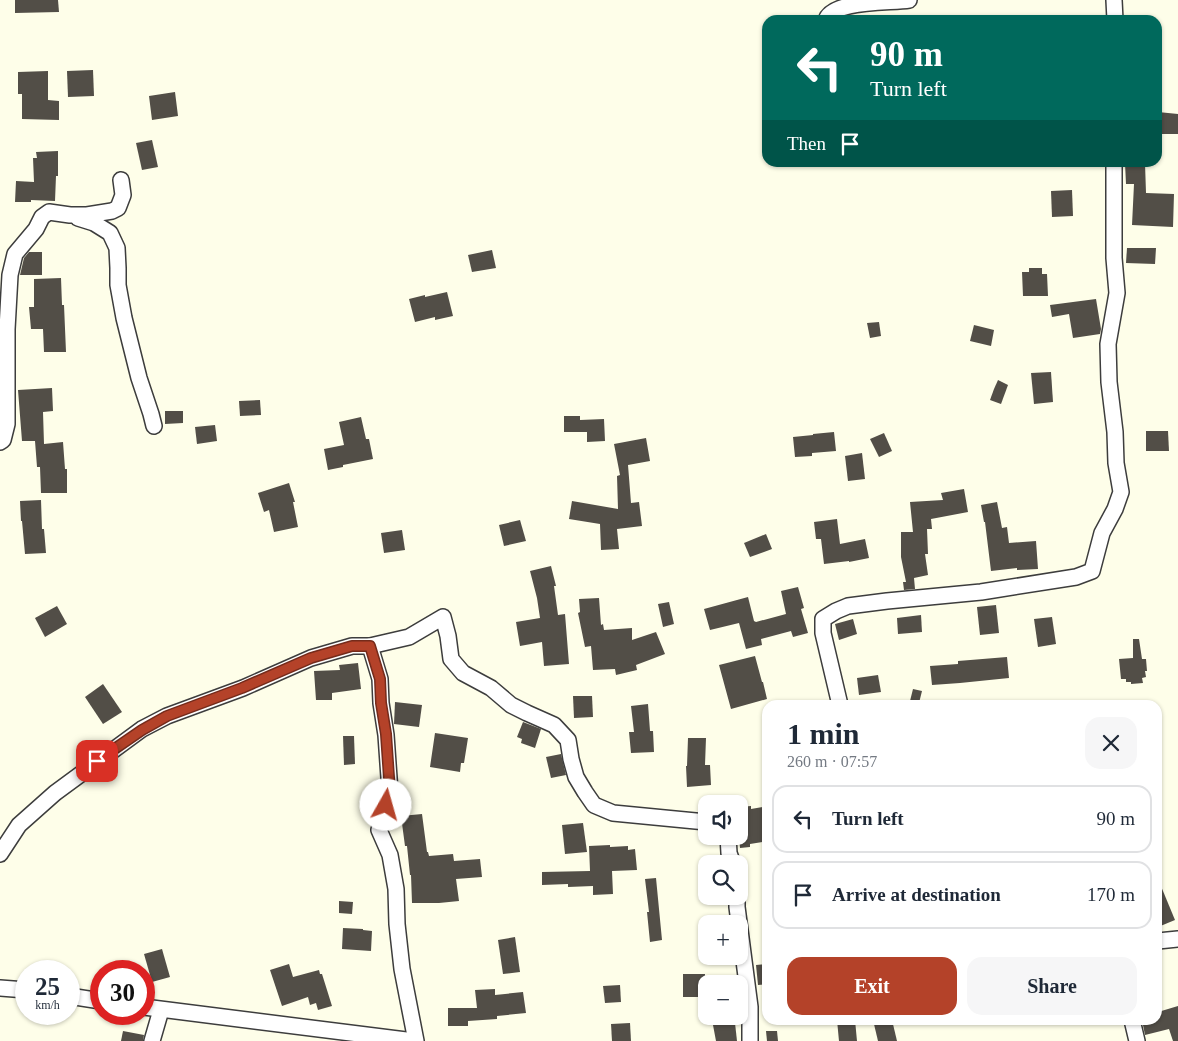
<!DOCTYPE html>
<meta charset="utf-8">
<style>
:root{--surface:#fff;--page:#f6f6f7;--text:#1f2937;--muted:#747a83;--line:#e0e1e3;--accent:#b44229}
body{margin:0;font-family:"Times New Roman",serif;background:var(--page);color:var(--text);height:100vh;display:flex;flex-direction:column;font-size:19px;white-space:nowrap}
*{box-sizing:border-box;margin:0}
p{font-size:16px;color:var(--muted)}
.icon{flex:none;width:28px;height:28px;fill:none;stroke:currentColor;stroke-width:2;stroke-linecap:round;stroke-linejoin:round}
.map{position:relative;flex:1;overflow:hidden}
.panel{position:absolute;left:762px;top:700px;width:400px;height:325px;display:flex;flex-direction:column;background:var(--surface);border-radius:15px;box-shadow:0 1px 4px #0004}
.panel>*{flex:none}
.hud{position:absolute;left:762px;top:15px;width:400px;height:152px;border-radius:15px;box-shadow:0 1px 4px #0004;background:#00695c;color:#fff;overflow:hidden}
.tools{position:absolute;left:698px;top:795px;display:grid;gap:10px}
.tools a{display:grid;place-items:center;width:50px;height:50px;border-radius:10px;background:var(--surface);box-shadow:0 1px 4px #0004;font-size:25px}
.speed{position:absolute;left:15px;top:960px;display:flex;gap:10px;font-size:25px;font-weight:700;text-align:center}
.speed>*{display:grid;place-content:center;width:65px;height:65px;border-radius:50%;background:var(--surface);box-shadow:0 1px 4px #0004;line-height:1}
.speed small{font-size:12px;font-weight:400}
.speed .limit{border:8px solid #d22;background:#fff;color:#111}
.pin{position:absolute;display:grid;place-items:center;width:42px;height:42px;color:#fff;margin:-21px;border-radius:10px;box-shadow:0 2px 8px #0006}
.me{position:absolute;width:55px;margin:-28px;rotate:7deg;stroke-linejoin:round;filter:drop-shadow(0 0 4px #0008)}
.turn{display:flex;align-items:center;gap:18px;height:105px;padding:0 25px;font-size:22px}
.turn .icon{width:65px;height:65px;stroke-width:2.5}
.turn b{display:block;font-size:35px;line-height:42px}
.then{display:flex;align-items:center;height:48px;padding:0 25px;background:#0003;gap:10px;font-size:19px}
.round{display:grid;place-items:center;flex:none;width:52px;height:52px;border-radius:15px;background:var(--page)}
.headline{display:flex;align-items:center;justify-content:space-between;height:85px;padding:0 25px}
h1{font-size:30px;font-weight:700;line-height:38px}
.cta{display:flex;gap:10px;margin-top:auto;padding:10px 25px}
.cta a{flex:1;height:58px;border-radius:15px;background:var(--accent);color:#fff;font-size:20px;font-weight:700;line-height:58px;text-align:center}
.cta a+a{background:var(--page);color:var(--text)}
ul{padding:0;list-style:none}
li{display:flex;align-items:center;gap:15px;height:68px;margin:0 10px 8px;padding:0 15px;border:2px solid var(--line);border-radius:15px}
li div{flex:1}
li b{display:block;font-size:19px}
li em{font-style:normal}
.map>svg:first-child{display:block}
.building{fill:#524e47}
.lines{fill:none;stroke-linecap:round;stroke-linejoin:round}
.minor-casing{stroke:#3d3d3d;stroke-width:18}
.minor{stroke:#fff;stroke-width:15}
.route-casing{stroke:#752b1b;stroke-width:12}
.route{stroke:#b44229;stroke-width:9}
</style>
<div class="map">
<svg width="1178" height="1041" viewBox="0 0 1178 1041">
<rect width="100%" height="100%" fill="#fefee9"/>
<g class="building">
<polygon points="15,0 58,0 59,12 15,13"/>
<polygon points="93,70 94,96 68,97 67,71"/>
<polygon points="48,71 48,100 59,101 59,120 22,119 22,94 18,94 18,72"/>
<polygon points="175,92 178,116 152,120 149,96"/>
<polygon points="1158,112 1178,114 1178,134 1158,134"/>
<polygon points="152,140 158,167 142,170 136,143"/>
<polygon points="58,151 58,176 56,176 55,201 31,200 31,202 15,202 16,181 34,182 33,158 37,158 36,152"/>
<polygon points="1125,163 1145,163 1146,193 1174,194 1173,227 1132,225 1134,184 1126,184"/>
<polygon points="1072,190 1073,216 1052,217 1051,191"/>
<polygon points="1127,248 1156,248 1155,264 1126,263"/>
<polygon points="492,250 496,268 472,272 468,255"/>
<polygon points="29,252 42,252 42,275 20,275 24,258"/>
<polygon points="1029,268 1042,268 1042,274 1047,274 1048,296 1023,296 1022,272 1029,272"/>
<polygon points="61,278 62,305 64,305 66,352 44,352 43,329 31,329 29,307 34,307 34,279"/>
<polygon points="447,292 453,316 435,320 435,317 415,322 409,299 425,295 425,297"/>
<polygon points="1096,299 1101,329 1100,334 1073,338 1069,314 1052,317 1050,305"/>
<polygon points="879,322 881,336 870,338 867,323"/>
<polygon points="974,325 994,330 991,346 970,341"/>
<polygon points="1051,372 1053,402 1034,404 1031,373"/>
<polygon points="998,380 1008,385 1001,404 990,400 994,389"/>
<polygon points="52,388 53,411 43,412 44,444 63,442 65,469 67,469 67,493 41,493 40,467 37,467 35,441 22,441 18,390"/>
<polygon points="260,400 261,415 240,416 239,401"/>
<polygon points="165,411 183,411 183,423 165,424"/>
<polygon points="564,416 580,416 580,420 604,419 605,441 587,442 587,432 564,432"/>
<polygon points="361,417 366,439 369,439 373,459 343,465 343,467 328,470 324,449 344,445 339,422"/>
<polygon points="215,425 217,441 197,444 195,427"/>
<polygon points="1146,431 1168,431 1169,451 1146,451"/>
<polygon points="834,432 836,451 812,453 812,456 795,457 793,437 813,435 813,434"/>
<polygon points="884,433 892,451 879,457 870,439"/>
<polygon points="646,438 650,461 628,465 631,503 639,502 642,526 617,529 619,549 601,550 600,524 569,519 572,501 618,509 617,476 620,475 614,444"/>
<polygon points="862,453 865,479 848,481 845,456"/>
<polygon points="289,483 295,502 293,502 298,527 274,532 269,510 264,512 258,493"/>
<polygon points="964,489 968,512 931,519 932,529 927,529 928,554 925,554 928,575 914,578 915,589 904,590 903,582 906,582 901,557 901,532 913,532 910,502 943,500 941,493"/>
<polygon points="41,500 42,529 44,529 46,553 25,554 22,521 21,521 20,501"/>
<polygon points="997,502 1002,528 1007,527 1009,543 1036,541 1038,569 1017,570 1017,568 991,571 985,522 984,522 981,505"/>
<polygon points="837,519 840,544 865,539 869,558 849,562 849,561 824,564 821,539 816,539 814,522"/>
<polygon points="520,520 526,541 504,546 499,525"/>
<polygon points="402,530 405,550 384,553 381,533"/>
<polygon points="766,534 772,549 750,557 744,543"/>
<polygon points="551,566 556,586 554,586 558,615 565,614 569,664 544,666 542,642 520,646 516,622 540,618 537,598 530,571"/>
<polygon points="798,587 804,608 801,609 808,633 793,637 791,631 761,639 762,645 746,649 739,623 710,630 704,609 748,597 754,621 756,622 786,614 781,591"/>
<polygon points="599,598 601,625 603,624 604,630 632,628 632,640 656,632 665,654 636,665 637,670 616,675 615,669 593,670 591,646 585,647 578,613 580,612 579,599"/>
<polygon points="669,602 674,624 663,627 658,604"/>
<polygon points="996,605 999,633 980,635 977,607"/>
<polygon points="57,606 67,624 45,637 35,618"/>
<polygon points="921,615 922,632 898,634 897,618"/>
<polygon points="1052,617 1056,644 1038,647 1034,619"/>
<polygon points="853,619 857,634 839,640 835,624"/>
<polygon points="1133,639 1139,639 1142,659 1146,659 1147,671 1145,671 1146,677 1142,678 1143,683 1131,684 1131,682 1126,682 1126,679 1121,679 1119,659 1133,658"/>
<polygon points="755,656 762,682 763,682 767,699 731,709 719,665"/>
<polygon points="1007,657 1009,678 960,683 932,685 930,666 958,664 958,661"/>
<polygon points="358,663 361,689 332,693 332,700 316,700 314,671 340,670 339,665"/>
<polygon points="878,675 881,692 859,695 857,678"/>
<polygon points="103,684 122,712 103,724 85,697"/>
<polygon points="913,689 922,691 919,703 910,701"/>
<polygon points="573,696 592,696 593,717 574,718"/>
<polygon points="395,702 422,705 419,727 394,724"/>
<polygon points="648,704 650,731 653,731 654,752 631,753 629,732 634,732 631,706"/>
<polygon points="523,722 541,729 535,748 521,743 522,739 517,737"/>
<polygon points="435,733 468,738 464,763 461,763 460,772 430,767"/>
<polygon points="343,736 354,736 355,764 344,765"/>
<polygon points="688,738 706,738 705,765 710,765 711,785 687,787 686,766 687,766"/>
<polygon points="561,754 566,775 551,778 546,757"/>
<polygon points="751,806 751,809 768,806 768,841 750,844 750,847 740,848 739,836 739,807"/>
<polygon points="422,814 427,852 428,852 429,856 453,854 454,861 480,859 482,877 456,879 459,901 439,903 412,903 411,875 410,875 407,846 405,846 401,816"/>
<polygon points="583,823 587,852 565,854 562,825"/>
<polygon points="610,845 610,847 628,846 628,850 635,849 637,870 612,871 613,894 593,895 593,886 568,887 568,884 542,885 542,872 590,871 589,846"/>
<polygon points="656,878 662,940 650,942 647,912 649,912 645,879"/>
<polygon points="1158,879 1175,920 1158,927"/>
<polygon points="339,901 353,902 352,914 339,913"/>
<polygon points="343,928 363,929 363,930 372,931 371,951 342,949"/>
<polygon points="515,937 520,972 503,974 498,940"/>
<polygon points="162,949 170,977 152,982 144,954"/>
<polygon points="289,964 293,977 319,970 320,974 322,974 332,1006 318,1010 316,1003 310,1005 308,997 282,1006 270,970"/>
<polygon points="768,964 768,984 758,985 756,965"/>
<rect x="683" y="974" width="22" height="23"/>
<polygon points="620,985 621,1002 605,1003 603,986"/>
<polygon points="495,989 495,995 523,992 526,1013 497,1016 497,1019 468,1021 468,1026 448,1026 448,1008 477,1008 475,990"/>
<polygon points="1178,1006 1178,1041 1173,1041 1169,1029 1145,1035 1142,1020 1158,1020 1158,1012"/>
<polygon points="837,1020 855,1020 857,1041 839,1041"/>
<polygon points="873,1020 892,1020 897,1041 878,1041"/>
<polygon points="630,1023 631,1041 612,1041 611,1024"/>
<polygon points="735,1023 737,1041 716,1041 713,1025"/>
<polygon points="123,1031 144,1035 143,1041 121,1041"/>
<polygon points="766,1031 777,1031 778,1041 767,1041"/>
</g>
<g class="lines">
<defs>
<g id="minor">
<polyline points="1114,0 1115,20"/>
<path d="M 826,20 C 832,0 890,3 909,0"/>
<polyline points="78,218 94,223 110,233 117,248 118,268 118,285 124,318 139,378 151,414 154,426"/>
<polyline points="0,442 3,440 7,424 7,329 10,275 15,254 36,229 42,217 49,212 70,215 87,215 112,211 118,208 123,195 121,180"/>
<polyline points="370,646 380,679 381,703 386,735 390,792 379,830 390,855 396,889 397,924 402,969 416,1041"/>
<polyline points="840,705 823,633 823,619 836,611 848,606 887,601 981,592 1076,577 1092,571 1102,533 1115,509 1121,492 1116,463 1115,432 1109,382 1108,344 1117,293 1114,258 1114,162"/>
<polyline points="728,836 729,853 733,864"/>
<polyline points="0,854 19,825 55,793 142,729 167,716 243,688 311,658 352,646 370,646 409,637 443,617 448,636 451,659 463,673 491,688 511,705 527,713 554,725 568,740 571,759 576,777 585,792 594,805 613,813 706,822"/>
<polyline points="737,896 737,907 750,1007 750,1041"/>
<polyline points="1158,941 1178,939"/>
<polyline points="0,988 26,990"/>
<polyline points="69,996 101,1001"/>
<polyline points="144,1007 414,1041"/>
<polyline points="1132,1020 1137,1041"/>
<polyline points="152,1041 161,1010"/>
</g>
</defs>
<use href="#minor" class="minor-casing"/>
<use href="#minor" class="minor"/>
</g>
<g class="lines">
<defs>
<polyline id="route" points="97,761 142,730 167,716 242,688 311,658 352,646 370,646 380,679 381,703 386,734 390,792 386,805"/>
</defs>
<use href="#route" class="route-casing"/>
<use href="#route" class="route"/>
</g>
</svg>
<div class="tools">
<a><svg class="icon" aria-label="sound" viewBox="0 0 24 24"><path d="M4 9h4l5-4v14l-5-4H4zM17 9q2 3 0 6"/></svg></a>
<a><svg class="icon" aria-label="search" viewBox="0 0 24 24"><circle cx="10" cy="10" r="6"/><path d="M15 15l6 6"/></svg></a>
<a>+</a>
<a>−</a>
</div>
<div class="speed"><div>25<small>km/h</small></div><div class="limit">30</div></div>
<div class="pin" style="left:97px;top:761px;background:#d93025"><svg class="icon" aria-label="arrive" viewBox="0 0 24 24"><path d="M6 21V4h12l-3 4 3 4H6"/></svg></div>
<svg class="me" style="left:386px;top:805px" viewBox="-20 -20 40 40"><circle r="19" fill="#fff"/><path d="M0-13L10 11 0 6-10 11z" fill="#b44229"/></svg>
<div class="hud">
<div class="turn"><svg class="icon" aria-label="left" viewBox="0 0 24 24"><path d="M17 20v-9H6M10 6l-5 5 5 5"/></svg><div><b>90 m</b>Turn left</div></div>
<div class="then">Then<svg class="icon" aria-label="arrive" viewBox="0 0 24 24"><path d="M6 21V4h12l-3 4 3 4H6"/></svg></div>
</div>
<section class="panel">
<div class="headline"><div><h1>1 min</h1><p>260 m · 07:57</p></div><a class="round"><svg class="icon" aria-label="close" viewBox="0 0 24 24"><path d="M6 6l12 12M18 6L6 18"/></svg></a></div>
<ul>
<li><svg class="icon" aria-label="left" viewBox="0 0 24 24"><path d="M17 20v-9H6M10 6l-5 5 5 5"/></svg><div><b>Turn left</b></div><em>90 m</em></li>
<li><svg class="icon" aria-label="arrive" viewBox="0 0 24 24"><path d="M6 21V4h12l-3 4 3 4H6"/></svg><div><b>Arrive at destination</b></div><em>170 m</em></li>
</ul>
<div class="cta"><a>Exit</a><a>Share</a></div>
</section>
</div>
